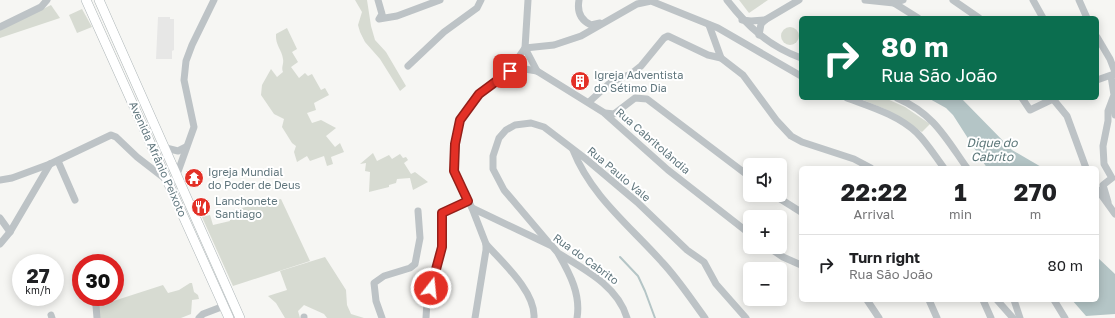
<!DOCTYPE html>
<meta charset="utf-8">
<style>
:root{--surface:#fff;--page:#f2f2f2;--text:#202124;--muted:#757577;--line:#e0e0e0}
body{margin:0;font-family:"Golos Text",sans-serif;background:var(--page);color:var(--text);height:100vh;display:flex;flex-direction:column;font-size:15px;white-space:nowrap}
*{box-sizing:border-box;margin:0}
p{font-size:13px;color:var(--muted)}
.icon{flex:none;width:22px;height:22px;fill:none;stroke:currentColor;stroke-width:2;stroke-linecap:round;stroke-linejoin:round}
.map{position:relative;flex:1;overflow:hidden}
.side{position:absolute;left:799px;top:166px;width:300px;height:136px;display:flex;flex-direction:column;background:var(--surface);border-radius:6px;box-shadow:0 2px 10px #0003}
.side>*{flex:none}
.banner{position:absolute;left:799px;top:16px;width:300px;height:84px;border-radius:6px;box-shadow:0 2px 10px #0003;background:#0b6e4f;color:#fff;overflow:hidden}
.tools{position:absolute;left:743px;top:158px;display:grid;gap:8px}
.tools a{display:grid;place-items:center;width:44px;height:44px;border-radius:6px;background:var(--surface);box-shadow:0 2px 10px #0003;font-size:20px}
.speed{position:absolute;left:12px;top:254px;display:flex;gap:8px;font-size:20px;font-weight:700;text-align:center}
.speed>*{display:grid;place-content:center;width:52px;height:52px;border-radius:50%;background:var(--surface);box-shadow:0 2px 10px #0003;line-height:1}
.speed small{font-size:10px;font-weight:400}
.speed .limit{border:6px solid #d22;background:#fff;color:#111}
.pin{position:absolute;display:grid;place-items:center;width:34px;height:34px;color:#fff;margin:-17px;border-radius:8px;box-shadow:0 2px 6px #0006}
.me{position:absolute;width:44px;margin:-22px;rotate:16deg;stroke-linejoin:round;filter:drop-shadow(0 0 3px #0008)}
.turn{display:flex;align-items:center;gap:14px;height:84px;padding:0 16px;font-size:18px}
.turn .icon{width:52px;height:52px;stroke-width:2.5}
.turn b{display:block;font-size:28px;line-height:34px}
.eta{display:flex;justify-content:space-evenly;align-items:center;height:68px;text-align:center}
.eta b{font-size:24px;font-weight:700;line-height:28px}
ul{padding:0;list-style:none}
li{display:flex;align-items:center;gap:12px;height:60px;padding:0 16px;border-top:1px solid var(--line)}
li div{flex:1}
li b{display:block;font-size:15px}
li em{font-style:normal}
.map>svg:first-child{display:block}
.built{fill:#e7e7e6}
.green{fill:#d7dbd2}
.water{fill:#b4c5c6}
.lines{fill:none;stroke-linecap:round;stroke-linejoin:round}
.stream{stroke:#b4c5c6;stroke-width:2}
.major-casing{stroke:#aeb6b8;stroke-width:10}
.minor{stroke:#bdc3c6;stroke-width:7}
.major{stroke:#fff;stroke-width:9}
.route-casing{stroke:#941f19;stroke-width:10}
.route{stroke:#e33026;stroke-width:7}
.labels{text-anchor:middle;stroke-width:4;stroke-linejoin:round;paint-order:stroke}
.poi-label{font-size:11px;fill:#61777e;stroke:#fff;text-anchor:start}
.street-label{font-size:11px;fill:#61777e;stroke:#fff}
.water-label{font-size:12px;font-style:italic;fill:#5c7779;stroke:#fff}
</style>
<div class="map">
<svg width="1115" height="318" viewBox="0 0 1115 318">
<rect width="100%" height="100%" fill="#f6f6f3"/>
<polygon class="built" points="158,17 170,17 170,19 174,19 174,50 172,51 172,59 156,59"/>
<g class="green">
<polygon points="355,0 367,0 371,26 375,40 386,52 406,86 400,91 380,59 365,42 360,32 358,25 362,12"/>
<polygon points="739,0 768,0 749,13"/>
<polygon points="51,5 60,18 0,38 0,30"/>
<polygon points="82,9 92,27 77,33 69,15"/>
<circle cx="790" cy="36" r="9"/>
<path d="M 287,28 L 297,49 L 292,52 L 298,62 L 291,67 L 299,78 L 305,73 L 308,76 L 312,74 L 321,90 L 325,88 L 329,95 L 314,103 L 316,110 L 307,113 L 312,123 L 321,120 L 336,128 L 326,136 L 335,147 L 340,143 L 344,152 L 331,157 L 333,164 L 327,166 L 324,156 L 310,161 L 307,156 L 297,162 L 294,152 L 296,146 L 292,143 L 282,127 L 284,119 L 274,114 L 261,95 L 262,85 L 271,69 L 277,77 L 283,72 C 281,67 284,64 283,59 C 282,50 275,45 276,34 Z"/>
<polygon points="858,98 885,98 905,107 930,124 922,132 885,109"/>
<polygon points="373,153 377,161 389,155 392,159 400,154 403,158 406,157 408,160 404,163 411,174 415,172 428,182 413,190 410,178 397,179 396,183 389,185 389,187 369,192 370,172 365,171 366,163 360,164"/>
<polygon points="281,199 310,261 233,286 202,217 210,215 213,225 230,221 228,211"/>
<polygon points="325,257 346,290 347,305 351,314 364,318 327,318 324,314 304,305 298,311 300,318 285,318 276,303 268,296 287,290 280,271"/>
<polygon points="190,283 192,283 194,292 198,295 199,299 192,300 191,314 181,318 99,318 98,306 163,285 168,293 179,290"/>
</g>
<g class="water">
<polygon points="928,98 961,98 1012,150 1043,168 987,168 953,115 946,108"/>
<polygon points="1097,257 1115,274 1115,314 1086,316 1072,300 1097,300"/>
</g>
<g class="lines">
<polyline class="stream" points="620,257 638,276 645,291 655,318"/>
<defs>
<g id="major">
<polyline points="86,0 229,318"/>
<path d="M 99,0 C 147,106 192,212 240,318"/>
</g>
</defs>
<use href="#major" class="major-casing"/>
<g class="minor">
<polyline points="378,0 382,14 379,19 397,16 440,0"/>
<polyline points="528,0 525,48 537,71"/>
<path d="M 579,0 C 577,11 580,20 591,25 L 600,23"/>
<path d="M 727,0 C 748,27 769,46 801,58"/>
<polyline points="865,0 894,3 903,0"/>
<polyline points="953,0 979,18"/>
<polyline points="1033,0 1043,18"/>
<polyline points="1079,0 1087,18"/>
<polyline points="894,3 918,18"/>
<polyline points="742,20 751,21 765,20"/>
<polyline points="709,25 721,58"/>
<polyline points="0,27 41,7 47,0"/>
<polyline points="759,35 761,24 765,20 799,0"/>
<polyline points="1097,37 1110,59 1115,72"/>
<polyline points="408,66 444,32 477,8 481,0"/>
<polyline points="509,71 525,48 554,45 581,36 637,4 651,1 718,28 801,76"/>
<polyline points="1097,80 1114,74"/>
<path d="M 847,98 C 871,107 898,115 917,133 C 927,143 935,156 944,168"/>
<path d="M 897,98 C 934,114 945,137 967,168"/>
<polyline points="1022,98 1030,110 1055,98"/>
<polyline points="1053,99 1067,116 1086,168"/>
<polyline points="589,102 611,82 631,74 641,66 664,38 668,36 708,55 721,58 743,75 777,121 791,136 802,142 854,159 871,168"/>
<polyline points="1112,103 1115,115"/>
<polyline points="605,113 614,114 635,98 647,99 750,177"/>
<polyline points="166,148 178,151 186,147"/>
<path d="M 573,150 C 591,196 630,226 662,262 C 678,279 691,299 705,318"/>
<polyline points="58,161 75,200"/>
<polyline points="0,180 12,178 50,164 111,135 116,137 137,157 168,181 175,180 194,127 184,80 186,61 192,45 214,0"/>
<polyline points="1097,189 1115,214"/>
<polyline points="774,195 801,212"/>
<polyline points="1108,202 1103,185 1112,178 1104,164 1103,146 1108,121 1108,111 1114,95 1111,76 1115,74"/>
<polyline points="472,208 486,244 486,250 475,318"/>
<polyline points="0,218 10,232"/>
<polyline points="549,243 504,190 493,169 493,156 499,138 506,130 515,125 531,123 544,127 586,159 637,202 687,250 704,262 716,284 746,318"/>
<polyline points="0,244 10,232 50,164"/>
<path d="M 486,244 C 502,262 536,292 534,318"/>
<polyline points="768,247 783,257 801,265"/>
<path d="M 559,255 C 570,274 581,295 577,318"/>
<polyline points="867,300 879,318"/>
<polyline points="929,300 937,318"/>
<polyline points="983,300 991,318"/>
<polyline points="997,300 1013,318"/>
<polyline points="1014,300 1020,318"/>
<polyline points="1054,300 1065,318"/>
<polyline points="96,306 97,318"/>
<polyline points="51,315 52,318"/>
<polyline points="304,317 304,318"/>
<polyline points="199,318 203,314 224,306"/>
<polyline points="382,318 376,301 374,283 384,276 410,268 415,264 420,238 418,211"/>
<polyline points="426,318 427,301 442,247 442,213 468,201"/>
<path d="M 627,318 C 618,286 584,269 558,253 L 552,246 L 472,208 L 454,171 L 458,127 L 466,110 L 489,86 L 509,71 L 519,68 L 537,71 L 603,112 L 668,170 L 750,234"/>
</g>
<use href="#major" class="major"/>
</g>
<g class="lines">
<defs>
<polyline id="route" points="431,288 442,247 442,213 468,201 454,171 455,144 460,120 479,94 510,71"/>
</defs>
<use href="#route" class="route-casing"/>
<use href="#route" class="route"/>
</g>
<defs>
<symbol id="building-disc" viewBox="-11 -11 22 22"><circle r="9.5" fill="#e33026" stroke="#fff"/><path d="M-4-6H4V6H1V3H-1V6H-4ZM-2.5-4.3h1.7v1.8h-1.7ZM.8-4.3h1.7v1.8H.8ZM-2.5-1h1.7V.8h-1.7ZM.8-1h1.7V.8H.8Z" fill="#fff"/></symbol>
<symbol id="temple-disc" viewBox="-11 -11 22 22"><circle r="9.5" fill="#e33026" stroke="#fff"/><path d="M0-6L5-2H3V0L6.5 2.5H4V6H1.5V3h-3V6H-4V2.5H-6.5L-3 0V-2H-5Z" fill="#fff"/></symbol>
<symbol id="restaurant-disc" viewBox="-11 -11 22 22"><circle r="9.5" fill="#e33026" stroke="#fff"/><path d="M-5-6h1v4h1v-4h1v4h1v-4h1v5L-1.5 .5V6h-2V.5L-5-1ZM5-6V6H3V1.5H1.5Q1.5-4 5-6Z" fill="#fff"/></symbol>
</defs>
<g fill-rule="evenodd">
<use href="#building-disc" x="569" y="70" width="22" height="22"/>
<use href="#temple-disc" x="183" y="167" width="22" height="22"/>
<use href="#restaurant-disc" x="190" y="196" width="22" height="22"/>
</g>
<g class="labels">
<g class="poi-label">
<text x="594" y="79">Igreja Adventista<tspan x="594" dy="13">do Sétimo Dia</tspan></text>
<text x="208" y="176">Igreja Mundial<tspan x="208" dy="13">do Poder de Deus</tspan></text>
<text x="215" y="205">Lanchonete<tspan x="215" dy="13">Santiago</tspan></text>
</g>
<g class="street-label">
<text transform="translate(653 141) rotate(41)" y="4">Rua Cabritolândia</text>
<text transform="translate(158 159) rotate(66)" y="4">Avenida Afrânio Peixoto</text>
<text transform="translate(619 174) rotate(40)" y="4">Rua Paulo Vale</text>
<text transform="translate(586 259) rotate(36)" y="4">Rua do Cabrito</text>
</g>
<g class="water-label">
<text x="992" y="147">Dique do<tspan x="992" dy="14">Cabrito</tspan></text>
</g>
</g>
</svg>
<div class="tools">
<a><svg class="icon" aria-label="sound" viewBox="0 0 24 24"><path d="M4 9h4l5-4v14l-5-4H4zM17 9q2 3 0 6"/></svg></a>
<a>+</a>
<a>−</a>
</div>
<div class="speed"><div>27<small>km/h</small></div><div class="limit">30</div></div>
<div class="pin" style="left:510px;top:71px;background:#d93025"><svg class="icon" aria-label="arrive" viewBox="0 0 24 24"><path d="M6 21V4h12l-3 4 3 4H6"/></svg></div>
<svg class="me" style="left:431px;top:288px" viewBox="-20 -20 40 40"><circle r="17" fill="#e33026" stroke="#fff" stroke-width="3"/><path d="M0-11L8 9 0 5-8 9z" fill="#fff"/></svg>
<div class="banner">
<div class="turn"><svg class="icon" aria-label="right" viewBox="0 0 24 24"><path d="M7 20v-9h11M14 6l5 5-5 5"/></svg><div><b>80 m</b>Rua São João</div></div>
</div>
<section class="side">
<div class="eta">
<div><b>22:22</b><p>Arrival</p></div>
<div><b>1</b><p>min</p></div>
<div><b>270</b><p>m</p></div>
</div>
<ul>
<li><svg class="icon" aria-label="right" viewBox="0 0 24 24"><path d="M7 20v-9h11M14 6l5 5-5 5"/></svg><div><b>Turn right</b><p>Rua São João</p></div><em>80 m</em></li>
</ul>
</section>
</div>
